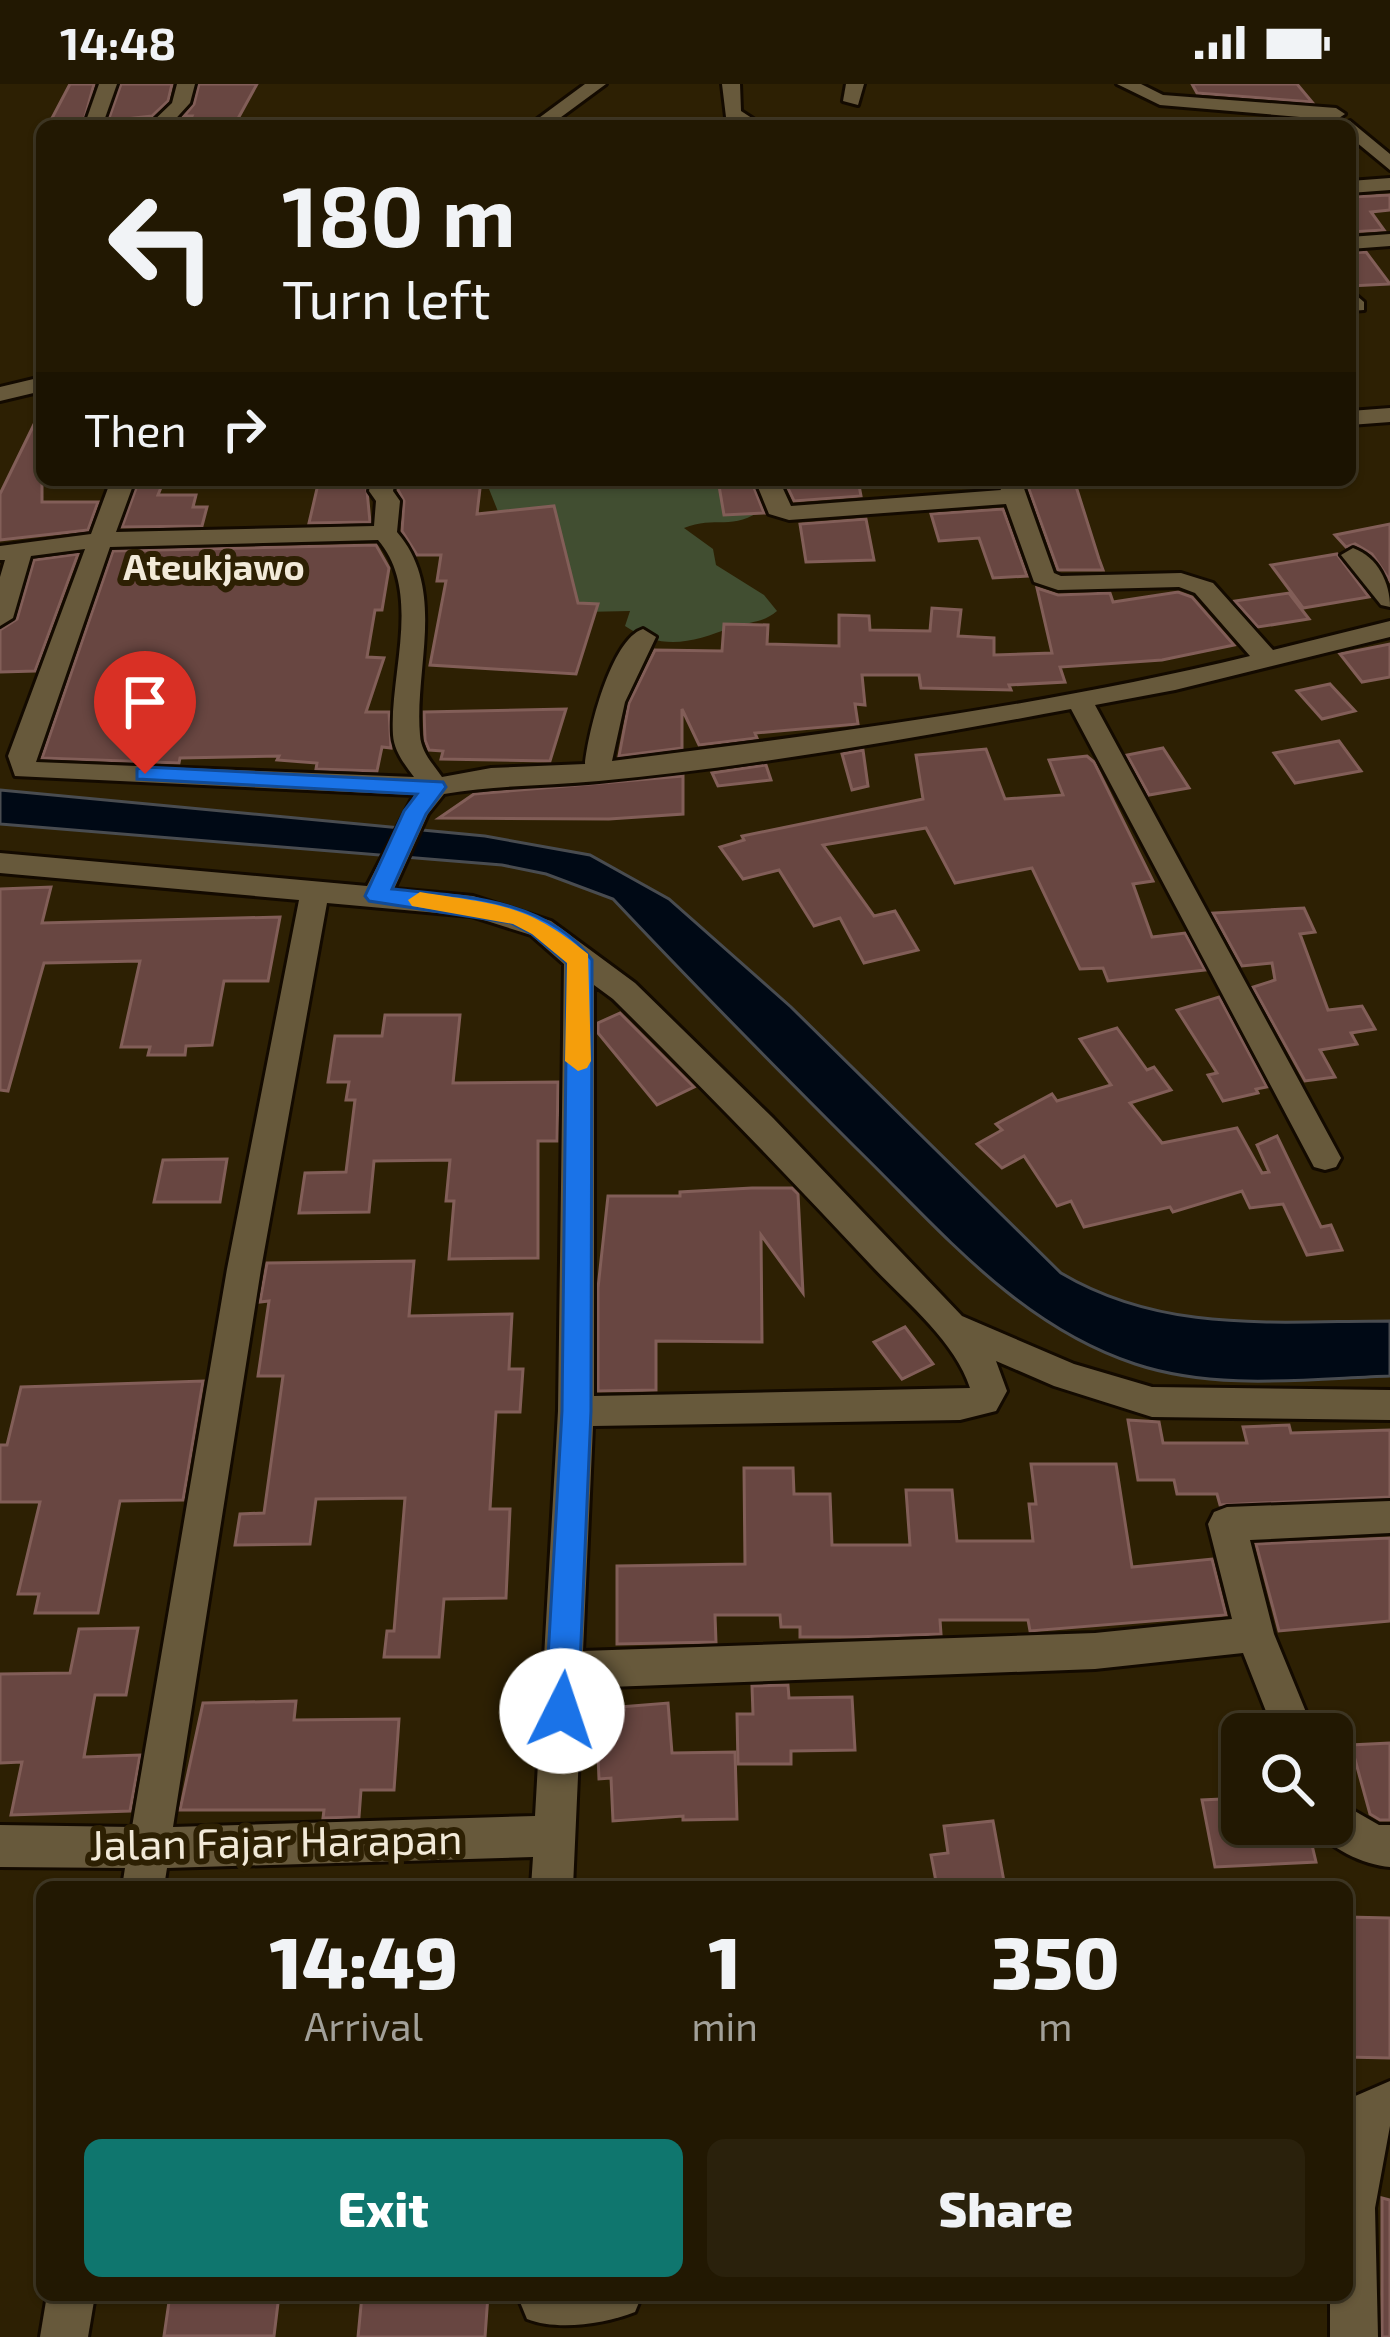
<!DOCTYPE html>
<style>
:root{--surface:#221802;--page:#2a210c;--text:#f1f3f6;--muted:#a2a099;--line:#3f3724;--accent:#0f766e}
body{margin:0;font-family:"Exo 2",sans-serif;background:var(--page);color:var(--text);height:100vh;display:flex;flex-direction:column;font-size:45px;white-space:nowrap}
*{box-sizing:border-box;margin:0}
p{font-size:39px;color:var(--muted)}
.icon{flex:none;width:66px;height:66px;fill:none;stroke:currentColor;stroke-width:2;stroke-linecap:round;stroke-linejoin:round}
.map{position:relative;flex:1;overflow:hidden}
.details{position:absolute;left:36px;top:1797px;width:1317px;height:420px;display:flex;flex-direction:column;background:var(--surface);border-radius:18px;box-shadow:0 3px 9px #0004,0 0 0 3px var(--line)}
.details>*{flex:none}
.guide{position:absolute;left:36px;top:36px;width:1320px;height:366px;border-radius:18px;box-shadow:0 3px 9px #0004,0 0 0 3px var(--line);background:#221802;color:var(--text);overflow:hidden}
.buttons{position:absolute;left:1221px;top:1629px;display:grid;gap:24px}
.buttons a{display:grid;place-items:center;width:132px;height:132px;border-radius:18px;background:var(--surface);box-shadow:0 3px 9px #0004,0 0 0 3px var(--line);font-size:60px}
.pin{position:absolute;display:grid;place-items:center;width:102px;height:102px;color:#fff;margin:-123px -51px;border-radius:50% 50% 50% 0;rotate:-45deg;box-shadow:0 0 12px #0007}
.pin .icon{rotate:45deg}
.me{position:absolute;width:132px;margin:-66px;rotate:4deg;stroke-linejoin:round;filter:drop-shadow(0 0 9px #0008)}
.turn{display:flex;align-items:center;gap:42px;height:252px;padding:0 48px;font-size:54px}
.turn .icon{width:156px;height:156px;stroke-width:2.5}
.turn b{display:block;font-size:84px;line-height:102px}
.then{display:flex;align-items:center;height:114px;padding:0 48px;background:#0003;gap:24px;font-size:45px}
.eta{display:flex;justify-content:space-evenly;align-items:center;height:204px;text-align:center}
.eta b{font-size:72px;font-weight:800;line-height:84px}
.primary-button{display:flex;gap:24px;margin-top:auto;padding:24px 48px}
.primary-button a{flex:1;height:138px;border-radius:18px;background:var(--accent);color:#fff;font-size:48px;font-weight:800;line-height:138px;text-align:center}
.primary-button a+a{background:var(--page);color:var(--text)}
.status{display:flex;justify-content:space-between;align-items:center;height:84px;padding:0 60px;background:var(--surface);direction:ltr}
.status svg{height:33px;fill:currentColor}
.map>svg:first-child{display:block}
.green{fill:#414e31}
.water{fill:#000915;stroke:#494c50;stroke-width:3}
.building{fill:#684641;stroke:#825e58;stroke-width:3}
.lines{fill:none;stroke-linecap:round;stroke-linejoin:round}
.minor-casing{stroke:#130a00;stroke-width:6}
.minor{fill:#67593b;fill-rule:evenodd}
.route{fill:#1a73e8;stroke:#114b97;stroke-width:3}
.slow{fill:#f59e0b}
.labels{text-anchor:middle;stroke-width:12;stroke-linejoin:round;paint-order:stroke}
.far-quarter-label{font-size:36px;font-weight:bold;fill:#f2ead9;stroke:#2d2003}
.near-street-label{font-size:42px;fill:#f2ead9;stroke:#2d2003}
</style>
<div class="status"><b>14:48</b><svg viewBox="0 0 49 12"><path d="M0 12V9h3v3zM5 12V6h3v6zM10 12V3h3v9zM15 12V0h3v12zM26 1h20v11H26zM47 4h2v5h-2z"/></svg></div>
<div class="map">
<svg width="1390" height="2253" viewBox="0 0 1390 2253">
<rect width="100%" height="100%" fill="#2d2003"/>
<path class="green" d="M 475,396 L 763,396 L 764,424 C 733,448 715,431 684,444 L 713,465 L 716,481 L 764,511 L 777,527 C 763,539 751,537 733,543 C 692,558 664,568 625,542 L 630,527 L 583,528 L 501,435 L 489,405 Z"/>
<path class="water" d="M 0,706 L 485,752 L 590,771 L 669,815 L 791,923 L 1061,1189 C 1164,1250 1275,1237 1390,1237 L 1390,1292 C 1307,1295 1216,1307 1135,1280 C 1019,1242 941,1147 856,1064 C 774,982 692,899 613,815 L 546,790 L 502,781 L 0,740 Z"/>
<g class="building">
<polygon points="70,0 94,0 84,37 51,36"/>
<polygon points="121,0 172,0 168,17 152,32 108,37"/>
<polygon points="199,0 257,0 235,40 187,42 192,32 184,32 194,20"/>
<polygon points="1192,0 1297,0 1312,18 1197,9"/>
<polygon points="1390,111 1390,126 1371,128 1384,146 1350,148 1350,113"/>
<polygon points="1366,168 1390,200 1350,202 1350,169"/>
<polygon points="42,324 42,418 98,418 88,446 0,456 0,410"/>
<polygon points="139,396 164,396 158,411 196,411 193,423 207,423 202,442 122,443"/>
<polygon points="319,396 366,396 370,438 309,439"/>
<polygon points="399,396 481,396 477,430 554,422 578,519 598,520 576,590 430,581 446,497 437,497 441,471 417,471 402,447 404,417 398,406"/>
<polygon points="718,396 751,396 764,429 724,431"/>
<polygon points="831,396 858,396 861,412 794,417 785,398"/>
<polygon points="1074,396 1099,475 1103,486 1058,486 1026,397"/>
<polygon points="1003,425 1027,492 993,494 979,454 939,457 931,430"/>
<polygon points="866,435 874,476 806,478 800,440"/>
<polygon points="1390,440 1390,497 1372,470 1355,460 1346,463 1335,451"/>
<polygon points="376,461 389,484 382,526 375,526 367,573 384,574 366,628 389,628 391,664 382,663 377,687 316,685 317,679 277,676 279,672 180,674 179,679 42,674 113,467"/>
<polygon points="78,470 35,587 0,588 0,546 17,535 34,476"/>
<polygon points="1337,470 1369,513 1303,524 1271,481"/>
<polygon points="1037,504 1058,511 1110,509 1113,518 1178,508 1192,513 1234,561 1162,576 1060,583 1065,598 1009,601 1011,606 921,604 919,591 862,591 865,621 855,620 858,640 755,649 757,654 699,661 682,625 682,664 619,672 629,619 655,566 722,567 724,540 768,541 767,560 839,562 839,531 869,532 870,546 930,547 932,524 961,526 958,552 994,554 994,571 1052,569"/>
<polygon points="1289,509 1309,535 1258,543 1235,517"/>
<polygon points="1390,560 1390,593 1362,598 1340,570"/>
<polygon points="1330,600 1355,627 1322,635 1297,607"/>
<polygon points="566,625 550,677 441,675 443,667 429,666 425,656 424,628"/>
<polygon points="1339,657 1361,687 1295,699 1274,669"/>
<polygon points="1163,664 1189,704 1149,711 1127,671"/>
<polygon points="986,665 1005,715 1063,711 1049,676 1087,672 1094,678 1153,797 1133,800 1152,853 1185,849 1205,886 1108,897 1103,884 1080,885 1032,784 955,799 926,744 823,761 874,832 895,827 918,866 864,879 840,834 814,842 779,786 743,795 720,763 744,756 742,752 923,715 916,671"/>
<polygon points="863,666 868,702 852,706 842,670"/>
<polygon points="766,681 771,696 718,702 712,689"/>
<polygon points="683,692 683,730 609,735 439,734 474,710"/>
<polygon points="51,803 42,839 280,833 268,897 224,897 212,961 186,962 185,971 148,971 150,963 121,963 140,877 44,879 8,1007 0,1006 0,805"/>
<polygon points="1304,824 1315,848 1300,850 1328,926 1362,922 1375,945 1351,949 1357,960 1320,966 1335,993 1305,997 1253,903 1275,896 1272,879 1242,882 1213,829"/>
<polygon points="1219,913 1267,1003 1256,1005 1258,1009 1223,1017 1208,991 1217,989 1177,926"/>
<polygon points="620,929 694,1003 657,1021 598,949 598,939"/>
<polygon points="385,931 460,931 453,999 558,998 557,1057 538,1057 538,1174 449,1175 454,1117 446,1117 450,1076 374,1077 369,1128 299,1129 305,1089 346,1088 355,1016 346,1016 349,998 328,998 335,952 382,952"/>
<polygon points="1117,944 1147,986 1154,983 1171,1006 1130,1019 1162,1059 1237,1044 1262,1089 1269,1088 1257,1061 1277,1052 1321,1143 1331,1141 1342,1166 1307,1171 1283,1120 1250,1124 1242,1107 1173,1128 1170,1123 1084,1143 1071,1117 1057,1122 1024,1072 1002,1084 977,1060 1002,1046 996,1040 1052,1010 1057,1017 1111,1001 1080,955"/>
<polygon points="227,1075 220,1118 154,1118 163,1076"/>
<polygon points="752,1104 792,1104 798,1110 803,1209 761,1151 762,1258 656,1257 656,1306 598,1307 598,1204 608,1112 680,1112 680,1108"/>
<polygon points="414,1177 409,1232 512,1230 509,1285 523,1285 520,1328 496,1328 490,1425 510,1425 506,1514 444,1515 439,1573 384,1573 387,1547 394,1547 405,1414 316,1415 310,1460 235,1461 240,1430 264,1429 283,1292 258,1292 269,1217 260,1218 267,1179"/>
<polygon points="905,1243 933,1280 902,1295 874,1258"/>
<polygon points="203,1297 183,1416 120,1417 98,1529 35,1529 39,1510 18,1510 40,1418 0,1418 0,1361 7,1361 21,1303"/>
<polygon points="1128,1336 1159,1338 1163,1359 1247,1359 1243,1343 1289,1341 1291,1349 1390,1346 1390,1413 1220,1421 1217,1410 1177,1410 1174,1396 1138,1396"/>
<polygon points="1031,1380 1116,1380 1132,1483 1212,1475 1226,1531 1030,1547 1028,1536 940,1536 941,1550 854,1553 800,1553 800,1543 781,1543 780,1531 715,1531 716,1558 617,1560 617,1482 745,1480 744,1384 793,1384 794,1410 830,1410 832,1461 910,1461 906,1406 952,1406 957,1457 1033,1457 1029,1420 1036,1420"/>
<polygon points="1390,1454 1390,1537 1279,1547 1256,1460"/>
<polygon points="138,1544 126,1611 95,1611 84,1673 140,1671 130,1727 11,1731 22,1678 0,1679 0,1590 70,1589 79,1545"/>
<polygon points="788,1601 789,1614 852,1613 855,1666 791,1667 791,1680 738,1680 737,1630 753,1630 752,1602"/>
<polygon points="296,1617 294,1636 399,1635 394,1706 361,1706 359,1733 323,1734 324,1726 180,1726 203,1619"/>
<polygon points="668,1619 672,1669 735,1668 737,1735 683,1736 683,1732 613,1737 611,1694 599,1695 596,1625"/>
<polygon points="1390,1659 1390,1736 1380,1736 1370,1730 1351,1661"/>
<polygon points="1242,1714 1242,1740 1307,1740 1316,1778 1215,1783 1202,1716"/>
<polygon points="993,1737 1005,1803 937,1803 931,1771 948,1769 944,1742"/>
<polygon points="1347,1833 1390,1834 1390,1974 1347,1973"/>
<polygon points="1382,2114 1390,2116 1390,2253 1382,2253"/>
<polygon points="170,2211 279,2211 274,2252 164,2252"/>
<polygon points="362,2211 488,2211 485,2253 358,2253"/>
</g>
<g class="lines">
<defs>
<g id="minor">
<polygon points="99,0 117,0 105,34 96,40 87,34"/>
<polygon points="177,0 195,0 190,19 169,42 148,42 172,19"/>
<polygon points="585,0 606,0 549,42 528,42"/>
<polygon points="722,0 740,0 741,27 764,42 742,42 726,33"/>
<polygon points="846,0 864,0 858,21 843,17"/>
<polygon points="1117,0 1141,0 1163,11 1336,24 1345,30 1336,36 1160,21"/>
<polygon points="1350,37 1390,70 1390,86 1350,53 1350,42 1341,42"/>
<polygon points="1390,94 1390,106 1350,109 1350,97"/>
<polygon points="1390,150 1390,162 1350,165 1350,153"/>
<polygon points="1350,206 1364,218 1364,226 1350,227"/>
<polygon points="42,293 42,307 0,317 0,303"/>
<polygon points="1390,324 1390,338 1350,341 1350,327"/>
<path d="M 111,396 L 135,396 L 116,448 L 374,442 L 376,417 L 369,407 L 371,396 L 395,396 L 393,407 L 400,417 L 397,448 C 447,506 414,584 420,651 C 421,668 433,680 442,693 L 491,684 L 585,680 C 588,648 611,555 643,545 L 656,553 L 625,618 L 612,677 C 826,650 1040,623 1250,572 L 1195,509 L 1179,503 L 1058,506 L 1034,498 L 1006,420 L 789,436 L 769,430 L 755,396 L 779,396 L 791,422 L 1001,406 L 997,396 L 1021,396 L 1054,489 L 1061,492 L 1181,489 L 1213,499 L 1273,566 L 1390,537 L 1390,553 L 1175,606 L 1095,621 L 1341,1074 L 1336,1083 L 1325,1086 L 1314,1083 L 1071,625 C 915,654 757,682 599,697 C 547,702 496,701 444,710 L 428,730 L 394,805 L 473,812 L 551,837 L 635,899 L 773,1034 L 962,1232 L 1074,1280 L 1152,1303 L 1390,1306 L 1390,1336 L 1152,1333 L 1054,1302 L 996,1277 L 1007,1307 L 996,1327 L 960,1336 L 593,1342 L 583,1567 L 1095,1549 L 1232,1535 L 1208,1440 L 1214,1428 L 1227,1423 L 1390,1417 L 1390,1449 L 1250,1456 L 1274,1550 L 1315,1650 L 1275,1650 L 1243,1569 L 1095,1585 L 582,1604 L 573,1803 L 531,1803 L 533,1773 L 167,1784 L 164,1803 L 122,1803 L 125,1784 L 0,1783 L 0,1741 L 132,1743 L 227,1185 L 299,816 L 0,789 L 0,769 L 367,802 L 414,711 L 15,692 L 8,672 L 85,465 L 31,472 L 13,534 L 0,542 L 0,493 L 5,476 L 0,476 L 0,462 L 91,450 ZM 378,456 C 423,508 389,591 393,651 C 394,667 405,681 414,693 L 36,678 L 110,463 ZM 327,819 L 471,832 L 531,851 L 564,880 L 558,1327 L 535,1732 L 173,1743 L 261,1185 ZM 594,901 L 613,915 C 701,1002 787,1091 872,1182 C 905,1217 955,1257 970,1304 L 594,1312 Z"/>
<path d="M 1353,464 C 1378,473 1390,499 1390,523 L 1381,521 L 1341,471 Z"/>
<path d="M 1332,1714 L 1379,1741 L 1390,1741 L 1390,1783 C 1364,1781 1326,1764 1314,1740 L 1332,1740 Z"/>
<polygon points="1390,1997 1390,2042 1375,2124 1378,2253 1330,2253 1330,2211 1347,2211 1347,2028 1353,2013"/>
<polygon points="47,2211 95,2211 88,2253 40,2253"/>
<path d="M 523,2211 L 642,2211 L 635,2228 C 605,2240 557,2247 527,2235 L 520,2218 Z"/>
</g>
</defs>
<use href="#minor" class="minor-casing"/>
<use href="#minor" class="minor"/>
</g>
<path class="route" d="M 145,683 L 443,698 L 446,703 L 426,730 L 392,805 C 461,812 547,814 592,876 L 591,1327 L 578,1627 L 574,1638 L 562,1643 L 550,1638 L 545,1627 L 562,1327 L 567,879 L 532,850 L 511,839 L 369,817 L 365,812 L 404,727 L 417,710 L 137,695 L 137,685 Z"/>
<path class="slow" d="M 420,808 C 498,821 525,818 588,870 L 591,977 L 587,984 L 578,987 L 565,977 L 567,879 L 532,850 L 513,840 L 412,822 L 408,816 Z"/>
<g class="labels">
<g class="far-quarter-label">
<text x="214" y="496">Ateukjawo</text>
</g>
<g class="near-street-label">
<text transform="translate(276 1758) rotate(-1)" y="15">Jalan Fajar Harapan</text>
</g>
</g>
</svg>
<div class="buttons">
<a><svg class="icon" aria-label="search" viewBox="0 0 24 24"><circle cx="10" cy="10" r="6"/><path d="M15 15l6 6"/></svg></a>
</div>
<div class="pin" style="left:145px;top:690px;background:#d93025"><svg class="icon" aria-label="arrive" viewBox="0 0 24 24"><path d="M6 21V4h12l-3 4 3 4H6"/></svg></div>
<svg class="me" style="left:562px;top:1627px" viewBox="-20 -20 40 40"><circle r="19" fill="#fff"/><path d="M0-13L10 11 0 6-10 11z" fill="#1a73e8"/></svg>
<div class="guide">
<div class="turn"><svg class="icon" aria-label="left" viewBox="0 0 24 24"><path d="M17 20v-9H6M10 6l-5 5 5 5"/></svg><div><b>180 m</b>Turn left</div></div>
<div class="then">Then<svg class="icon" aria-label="right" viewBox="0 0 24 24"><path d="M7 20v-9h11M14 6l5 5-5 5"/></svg></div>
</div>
<section class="details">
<div class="eta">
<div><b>14:49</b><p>Arrival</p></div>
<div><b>1</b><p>min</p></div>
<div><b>350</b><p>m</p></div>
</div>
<div class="primary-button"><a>Exit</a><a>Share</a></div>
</section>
</div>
